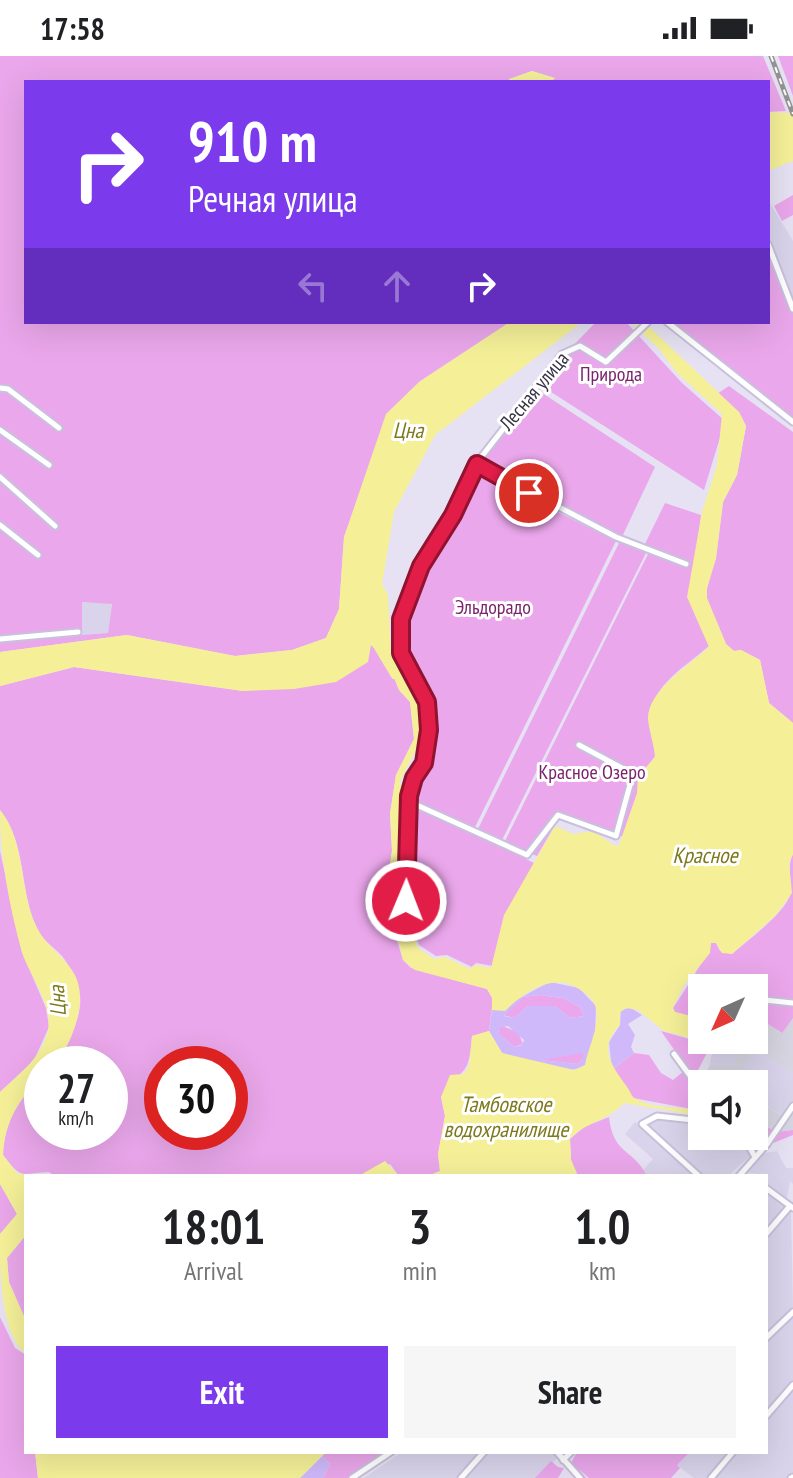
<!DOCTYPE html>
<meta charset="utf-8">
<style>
:root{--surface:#fff;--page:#f6f6f6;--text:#202124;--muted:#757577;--accent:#7c3aed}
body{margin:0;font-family:"PT Sans Narrow",sans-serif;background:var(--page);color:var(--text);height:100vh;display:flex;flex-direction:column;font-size:30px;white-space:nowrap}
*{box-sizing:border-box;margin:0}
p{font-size:26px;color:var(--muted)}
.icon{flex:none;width:44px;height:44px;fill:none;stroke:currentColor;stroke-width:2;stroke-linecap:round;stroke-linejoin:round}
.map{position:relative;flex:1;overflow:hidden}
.side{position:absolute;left:24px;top:1118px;width:744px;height:280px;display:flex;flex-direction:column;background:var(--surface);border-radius:0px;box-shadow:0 8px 32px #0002}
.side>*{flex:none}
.guide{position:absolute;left:24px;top:24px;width:746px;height:244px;border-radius:0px;box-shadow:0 8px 32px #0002;background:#7c3aed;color:#fff;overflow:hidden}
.needle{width:52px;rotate:225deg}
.buttons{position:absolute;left:688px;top:918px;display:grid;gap:16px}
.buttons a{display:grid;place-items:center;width:80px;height:80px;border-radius:0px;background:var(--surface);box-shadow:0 8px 32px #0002;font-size:40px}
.speed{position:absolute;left:24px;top:990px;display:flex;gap:16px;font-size:40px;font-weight:700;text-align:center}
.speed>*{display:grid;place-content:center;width:104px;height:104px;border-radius:50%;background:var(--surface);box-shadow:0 8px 32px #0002;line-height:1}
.speed small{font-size:20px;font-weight:400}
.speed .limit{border:12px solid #d22;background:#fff;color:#111}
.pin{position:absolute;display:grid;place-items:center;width:68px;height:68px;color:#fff;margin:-34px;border:4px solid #fff;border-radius:50%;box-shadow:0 2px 8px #0007}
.me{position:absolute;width:88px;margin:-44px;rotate:1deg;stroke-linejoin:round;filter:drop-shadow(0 0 6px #0008)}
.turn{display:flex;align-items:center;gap:28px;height:168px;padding:0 32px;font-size:36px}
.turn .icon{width:104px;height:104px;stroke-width:2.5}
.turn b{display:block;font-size:56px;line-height:68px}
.lanes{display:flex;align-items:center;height:76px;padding:0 32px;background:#0003;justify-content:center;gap:40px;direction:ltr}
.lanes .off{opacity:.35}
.eta{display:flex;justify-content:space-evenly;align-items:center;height:136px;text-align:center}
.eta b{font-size:48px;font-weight:700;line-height:56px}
.button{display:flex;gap:16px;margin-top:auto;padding:16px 32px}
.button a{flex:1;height:92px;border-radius:0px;background:var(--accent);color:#fff;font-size:32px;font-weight:700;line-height:92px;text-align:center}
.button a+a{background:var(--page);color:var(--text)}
.status{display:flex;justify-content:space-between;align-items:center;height:56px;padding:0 40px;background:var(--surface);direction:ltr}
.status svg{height:22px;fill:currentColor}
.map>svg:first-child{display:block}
.residential{fill:#d9d4eb}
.industrial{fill:#d6d5e1}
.green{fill:#eaa7eb;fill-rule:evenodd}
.sand{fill:#cfb9fb;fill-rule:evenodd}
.water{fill:#f5f098}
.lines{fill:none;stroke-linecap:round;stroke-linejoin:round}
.river{stroke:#f5f098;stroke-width:6}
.minor-casing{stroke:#c7c1dc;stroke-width:9}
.minor{stroke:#fff;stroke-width:5}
.rail-casing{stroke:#939393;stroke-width:5}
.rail{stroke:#fff;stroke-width:2;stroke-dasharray:6;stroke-linecap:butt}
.route-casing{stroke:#92132f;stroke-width:20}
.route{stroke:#e11d48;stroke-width:14}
.labels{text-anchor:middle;stroke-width:6;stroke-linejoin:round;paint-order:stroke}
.park-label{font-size:20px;fill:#7a226c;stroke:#fff}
.street-label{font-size:20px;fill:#353244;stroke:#fff}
.water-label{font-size:22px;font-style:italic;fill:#7d791d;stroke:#fff}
</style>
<div class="status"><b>17:58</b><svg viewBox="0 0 49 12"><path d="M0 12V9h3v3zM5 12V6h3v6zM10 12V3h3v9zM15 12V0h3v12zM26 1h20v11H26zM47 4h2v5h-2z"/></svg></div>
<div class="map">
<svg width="793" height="1422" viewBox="0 0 793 1422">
<rect width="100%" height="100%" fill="#e6e2f3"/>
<g class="residential">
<polygon points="768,144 793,185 793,248 768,183"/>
<polygon points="81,546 112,547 108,577 82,579"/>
<polygon points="723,984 745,984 733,1009 710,1009 713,988"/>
<polygon points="754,993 793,1017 793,1041 782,1059 754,1043 754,1028 736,1024"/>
<polygon points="653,1062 702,1066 702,1080 740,1080 752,1098 728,1120 702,1120 646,1069"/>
<polygon points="635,1066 660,1086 697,1120 638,1120 653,1103 625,1078"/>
<polygon points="777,1095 786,1112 793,1112 793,1128 790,1125 787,1142 766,1130 766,1120 746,1116 760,1098"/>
<polygon points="766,1134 786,1149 766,1174"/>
<polygon points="791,1155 793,1253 766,1280 766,1183"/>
<polygon points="793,1260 793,1326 766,1356 766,1287"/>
<polygon points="793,1334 793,1418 788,1422 715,1422 738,1396 766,1396 766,1365"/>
<polygon points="402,1396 554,1396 558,1401 539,1422 364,1422"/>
<polygon points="690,1396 724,1396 727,1398 706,1422 694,1422 677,1409"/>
</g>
<g class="industrial">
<polygon points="757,961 781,977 793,962 793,1017 754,993 737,1024 743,1028 702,1028 702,1034 697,1031 710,1009 733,1009 745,984 754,984"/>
<polygon points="793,1041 793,1074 778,1076 754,1064 754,1043 781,1059"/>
</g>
<g class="green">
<polygon points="0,0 763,0 786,55 768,56 768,26 551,26 554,22 532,15 510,23 510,26 26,26 26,266 510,266 419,326 361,436 344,481 339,553 326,582 292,594 235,600 127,579 0,596 0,585 108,577 112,548 82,546 82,574 0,582"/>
<polygon points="778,0 793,0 793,40"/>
<polygon points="793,139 793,159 782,165 774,150"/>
<polygon points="768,192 793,258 793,363 672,266 768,266"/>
<polygon points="596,266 626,266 682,327 725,365 704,434 537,327"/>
<polygon points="729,330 793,376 793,667 769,647 760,604 741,594 734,595 726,588 707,543 707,532 716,502 723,446 737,419 746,370 739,356 717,338"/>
<polygon points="536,333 655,411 621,483 480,409"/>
<polygon points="475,415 616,485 474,773 406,742 427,699 434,660 431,643 410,614 401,563 412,534 457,460"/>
<path d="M 665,447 L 701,459 L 694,514 L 711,588 C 691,607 657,625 651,654 C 648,667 654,685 657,698 L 640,719 L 640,730 L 623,781 L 562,757 L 537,800 L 504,787 L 649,496 L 643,492 Z"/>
<polygon points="620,485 646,497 501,786 477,775"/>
<path d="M 371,589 L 386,601 L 399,634 L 410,646 L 414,683 L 396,719 L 390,758 L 392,795 L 386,834 L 391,865 L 403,904 L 411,912 L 487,933 L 493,943 L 489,975 L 472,980 C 469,1025 461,1009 441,1041 L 445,1060 L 438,1098 L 440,1115 L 428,1120 L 399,1120 L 390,1108 L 362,1120 L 55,1120 L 49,1116 C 21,1117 23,1125 3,1099 C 5,1064 18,1045 42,1020 L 42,1076 L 110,1076 L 110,1008 L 54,1008 C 66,995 83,958 80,940 C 78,929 69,908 62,900 C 53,890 43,885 37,872 C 19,835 27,787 0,754 L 0,630 L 74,611 L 243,635 ZM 162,1008 L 230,1008 L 230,1076 L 162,1076 Z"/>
<polygon points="404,743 534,807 506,857 493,910 476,907 472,911 447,899 436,900 419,889 398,825 407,795 401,775 408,755"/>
<polygon points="0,795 22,896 46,952 49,971 34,1004 0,1036"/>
<path d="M 793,798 L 793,962 L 782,977 L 757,961 L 764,948 L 754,946 L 754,932 L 702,932 L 702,963 L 675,956 L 673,952 C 679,944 710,895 711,887 L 716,887 L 720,895 L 732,898 C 747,885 791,853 791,834 C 791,821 787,811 793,798 Z"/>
<polygon points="539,939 563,942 580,951 584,960 570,962 555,950 528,950 514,962 503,959 523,941"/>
<polygon points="502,970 518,976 523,988 514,991 499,978 498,972"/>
<polygon points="661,975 711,989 694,1022"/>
<polygon points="583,996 583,1003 578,1008 539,1004"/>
<polygon points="634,997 649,999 661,1017 673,1024 684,1015 696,1032 702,1034 702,1055 633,1042 612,1014"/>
<path d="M 609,1061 C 613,1099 633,1092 647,1120 L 578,1120 L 571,1104 L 570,1083 L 584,1071 Z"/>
<polygon points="754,1064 777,1076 793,1074 793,1079 758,1093 749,1080 754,1080"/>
<polygon points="0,1128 17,1158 0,1178"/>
<polygon points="26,1179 26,1265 9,1226 7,1202"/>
<polygon points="0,1261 15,1292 26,1299 26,1396 35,1396 38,1422 0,1422"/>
<polygon points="326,1396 387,1396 349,1422 323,1422 330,1408 322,1400"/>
<polygon points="577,1396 690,1396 677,1409 680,1412 671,1422 589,1422 579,1413 586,1422 584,1422 571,1407"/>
<polygon points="551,1405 558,1411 564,1412 558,1422 535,1422"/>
</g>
<g class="sand">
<path d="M 550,926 L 579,932 L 596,950 L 595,980 L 585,1009 L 580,1013 L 564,1014 L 502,997 L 489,975 L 492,954 C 501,955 536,932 550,926 ZM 539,939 L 563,942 L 580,951 L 584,960 L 570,962 L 555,950 L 528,950 L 514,962 L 504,960 L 523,941 ZM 508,970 L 524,984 L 522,989 L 514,991 L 499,978 L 498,972 ZM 583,997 L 583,1003 L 578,1008 L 540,1004 Z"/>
<polygon points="631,952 642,959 628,968 635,979 631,991 634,997 612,1014 609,986 620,969 621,953"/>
<polygon points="322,1400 330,1408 323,1422 300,1422"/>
</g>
<g class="water">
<polygon points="532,15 555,22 551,26 510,26 509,23"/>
<polygon points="768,56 793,57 793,105 768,115"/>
<path d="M 510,266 L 582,266 L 435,379 L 394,456 L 382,528 L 388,539 L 391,599 L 423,660 L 422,682 L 400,725 L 407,757 L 400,778 L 405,797 L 397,827 L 418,892 L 434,903 L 445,901 L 470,913 L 474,909 L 491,912 L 504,859 L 555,770 L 573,778 L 593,775 L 615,790 L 619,789 L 637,737 L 638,721 L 655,701 C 654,688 649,675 648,663 C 647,635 692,607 709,591 L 687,541 L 702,456 L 717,409 L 722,358 L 677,317 L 659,293 L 631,266 L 644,266 L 739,356 L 746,370 L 737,419 L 723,446 L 716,502 L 707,532 L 707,542 L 726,588 L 734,595 L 741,594 L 760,604 L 769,647 L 793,667 L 793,798 L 789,807 L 792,837 L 776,859 L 732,898 L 722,897 L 716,887 L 711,887 L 710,897 L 683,931 L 673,952 L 675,956 L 702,963 L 702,984 L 723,984 L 713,988 L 664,975 L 638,954 L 627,952 L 620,956 L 620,969 C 595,994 615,1013 629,1034 C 632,1039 631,1040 636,1043 C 654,1053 679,1051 698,1054 L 702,1060 L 624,1047 C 608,1065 585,1066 570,1083 L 571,1104 L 578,1120 L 428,1120 L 440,1115 L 438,1098 L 445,1060 L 441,1041 L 450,1019 L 464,1018 L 469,1010 L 472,980 L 489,975 L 502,997 L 574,1014 L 585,1009 C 589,988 601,969 595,949 C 593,944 587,938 582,935 C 555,914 524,936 505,955 L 492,954 L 492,942 L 487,933 L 415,914 L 403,904 L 386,834 L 392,795 L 390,758 L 396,719 L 414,683 L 410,646 L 399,634 L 386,601 L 371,589 L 368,606 L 336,626 L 294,633 L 243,635 L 74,611 L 0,630 L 0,596 L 127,579 L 235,600 L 292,594 L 326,582 L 339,553 L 344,481 L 386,358 L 419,326 Z"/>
<path d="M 0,754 C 26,786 19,834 36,870 C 49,898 80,906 80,941 C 80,963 69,993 54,1008 L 42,1008 L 42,1020 C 18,1045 5,1064 3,1099 L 17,1117 L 28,1120 L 26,1179 L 7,1202 L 9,1226 L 26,1265 L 26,1299 C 0,1275 0,1218 0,1178 L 17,1158 L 0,1128 L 0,1036 C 19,1019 43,1000 48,974 C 53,947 28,918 21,893 C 9,848 0,801 0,754 Z"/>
<polygon points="385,1105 399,1120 362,1120 362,1118"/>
<polygon points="35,1396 326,1396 300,1422 38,1422"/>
</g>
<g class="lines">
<polyline class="river" points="373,585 394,620"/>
<defs>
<g id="minor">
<polyline points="768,188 793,253"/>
<polyline points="667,266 793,366"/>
<polyline points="0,332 8,333 59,372"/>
<polyline points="0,374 49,409"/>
<polyline points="477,408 616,481 686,508"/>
<polyline points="0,421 55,470"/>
<polyline points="0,469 38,499"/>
<polyline points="0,583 78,576"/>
<polyline points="410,746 527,799 558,759 616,780 633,718 579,689"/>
<polyline points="410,853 404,826 409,740 424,707 429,674 427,646 401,597 401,563 409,540 482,400 562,298 580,290 606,306 648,266"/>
<polyline points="754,943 793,947"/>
<polyline points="674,998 702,1036"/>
<polyline points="754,1075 767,1088"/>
<polyline points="743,1080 755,1101"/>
<polyline points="699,1120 642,1068 657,1060 702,1065"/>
<polyline points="739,1120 767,1088 793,1050"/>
<polyline points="766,1132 793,1152"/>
<polyline points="766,1178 790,1150"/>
<polyline points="766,1282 793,1256"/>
<polyline points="766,1360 793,1329"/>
<polyline points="557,1396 580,1422"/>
<polyline points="563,1404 571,1396"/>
<polyline points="352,1422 391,1396"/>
<polyline points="461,1422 484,1396"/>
<polyline points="711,1422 733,1396"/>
<polyline points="791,1422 793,1421"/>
</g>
</defs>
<use href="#minor" class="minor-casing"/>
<use href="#minor" class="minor"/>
<defs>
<polyline id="rail" points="771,0 793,58"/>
</defs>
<use href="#rail" class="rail-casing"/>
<use href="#rail" class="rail"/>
</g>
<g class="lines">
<defs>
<polyline id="route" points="406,845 409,740 414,722 424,707 429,674 427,646 401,597 401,563 421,510 453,459 477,408 529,437"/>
</defs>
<use href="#route" class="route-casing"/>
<use href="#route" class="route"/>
</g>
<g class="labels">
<g class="park-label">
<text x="611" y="325">Природа</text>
<text x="493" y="558">Эльдорадо</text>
<text x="592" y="723">Красное Озеро</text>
</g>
<g class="street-label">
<text transform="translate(534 335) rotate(-50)" y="7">Лесная улица</text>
</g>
<g class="water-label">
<text x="408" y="382">Цна</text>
<text x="705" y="807">Красное</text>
<text transform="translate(57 945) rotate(-94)" y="8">Цна</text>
<text x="506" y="1056">Тамбовское<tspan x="506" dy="25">водохранилище</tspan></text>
</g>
</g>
</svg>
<div class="buttons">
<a><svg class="needle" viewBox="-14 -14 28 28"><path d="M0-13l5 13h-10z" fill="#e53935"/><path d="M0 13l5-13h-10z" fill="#757577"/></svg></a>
<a><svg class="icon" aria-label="sound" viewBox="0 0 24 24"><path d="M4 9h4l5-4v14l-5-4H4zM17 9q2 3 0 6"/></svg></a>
</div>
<div class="speed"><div>27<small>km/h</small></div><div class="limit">30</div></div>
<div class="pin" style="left:529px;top:437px;background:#d93025"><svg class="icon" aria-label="arrive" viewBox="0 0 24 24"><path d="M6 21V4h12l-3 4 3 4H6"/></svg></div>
<svg class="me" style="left:406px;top:845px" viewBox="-20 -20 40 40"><circle r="17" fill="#e11d48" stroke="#fff" stroke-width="3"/><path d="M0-11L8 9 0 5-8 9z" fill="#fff"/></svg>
<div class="guide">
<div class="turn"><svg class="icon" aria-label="right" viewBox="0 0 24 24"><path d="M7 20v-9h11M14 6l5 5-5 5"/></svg><div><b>910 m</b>Речная улица</div></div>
<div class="lanes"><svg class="icon off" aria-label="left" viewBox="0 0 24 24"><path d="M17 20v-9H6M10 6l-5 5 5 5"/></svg><svg class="icon off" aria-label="ahead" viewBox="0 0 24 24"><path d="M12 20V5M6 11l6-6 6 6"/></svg><svg class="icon" aria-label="right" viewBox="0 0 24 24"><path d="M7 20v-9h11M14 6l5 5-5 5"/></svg></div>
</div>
<section class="side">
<div class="eta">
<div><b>18:01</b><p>Arrival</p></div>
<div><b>3</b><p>min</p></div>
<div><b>1.0</b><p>km</p></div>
</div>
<div class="button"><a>Exit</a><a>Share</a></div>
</section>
</div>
